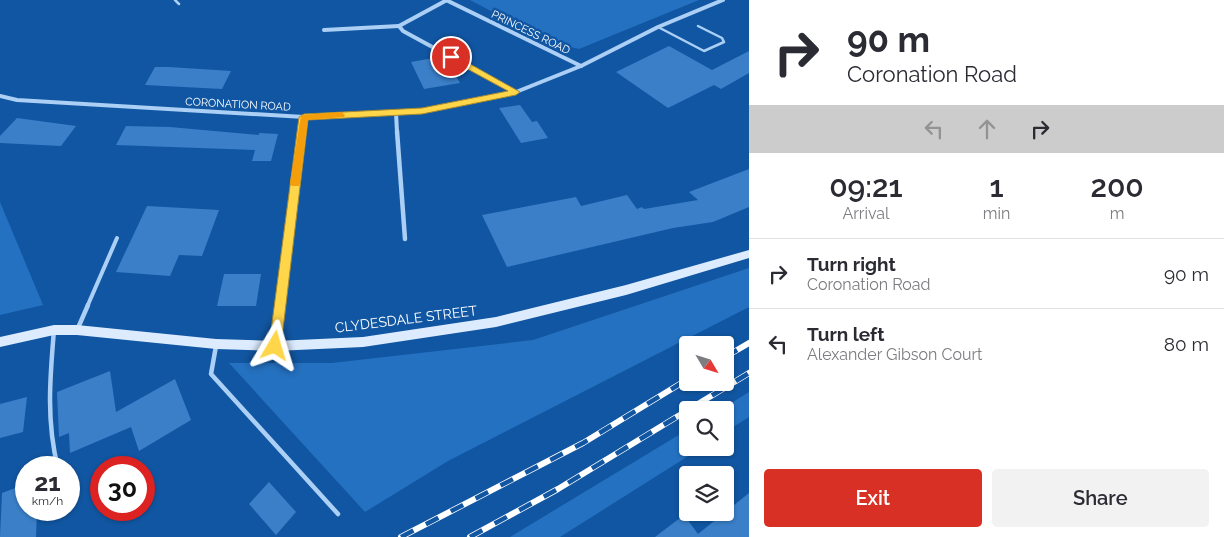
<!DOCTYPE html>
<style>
:root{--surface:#fff;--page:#f2f2f3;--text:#2b2b33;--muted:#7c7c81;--line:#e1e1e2;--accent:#d93025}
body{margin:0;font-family:Raleway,sans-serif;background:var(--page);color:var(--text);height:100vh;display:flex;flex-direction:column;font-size:19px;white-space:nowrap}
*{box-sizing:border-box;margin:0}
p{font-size:16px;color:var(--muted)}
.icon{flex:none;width:28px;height:28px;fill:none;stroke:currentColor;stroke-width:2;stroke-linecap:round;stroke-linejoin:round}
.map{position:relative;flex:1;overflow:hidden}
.sheet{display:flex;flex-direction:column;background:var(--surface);width:475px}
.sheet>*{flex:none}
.hud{background:#fff;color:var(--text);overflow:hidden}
.needle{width:32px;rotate:128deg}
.controls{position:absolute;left:679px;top:336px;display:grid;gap:10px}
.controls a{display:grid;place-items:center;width:55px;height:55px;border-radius:5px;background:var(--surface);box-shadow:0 1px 4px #0004;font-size:25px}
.speed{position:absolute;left:15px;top:456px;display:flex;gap:10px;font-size:25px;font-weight:700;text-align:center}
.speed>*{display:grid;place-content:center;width:65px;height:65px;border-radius:50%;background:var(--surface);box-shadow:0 1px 4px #0004;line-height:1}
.speed small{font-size:12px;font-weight:400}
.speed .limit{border:8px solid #d22;background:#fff;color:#111}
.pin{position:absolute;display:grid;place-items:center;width:42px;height:42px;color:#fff;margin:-21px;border:2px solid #fff;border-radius:50%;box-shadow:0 1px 5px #0007}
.me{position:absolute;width:55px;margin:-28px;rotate:7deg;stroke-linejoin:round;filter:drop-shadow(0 0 4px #0008)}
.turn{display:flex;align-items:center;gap:18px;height:105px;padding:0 15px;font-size:22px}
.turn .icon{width:65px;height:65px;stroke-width:2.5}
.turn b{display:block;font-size:35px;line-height:42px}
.lanes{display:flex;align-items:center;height:48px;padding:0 15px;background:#0003;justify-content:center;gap:25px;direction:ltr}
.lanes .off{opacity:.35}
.eta{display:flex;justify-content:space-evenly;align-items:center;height:85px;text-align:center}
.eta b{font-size:30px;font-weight:600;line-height:35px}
.button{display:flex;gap:10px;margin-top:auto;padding:10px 15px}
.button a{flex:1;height:58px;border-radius:5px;background:var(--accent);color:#fff;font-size:20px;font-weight:600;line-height:58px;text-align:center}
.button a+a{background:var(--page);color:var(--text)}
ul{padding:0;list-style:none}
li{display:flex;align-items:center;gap:15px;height:70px;padding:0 15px;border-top:1px solid var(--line)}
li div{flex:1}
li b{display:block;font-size:19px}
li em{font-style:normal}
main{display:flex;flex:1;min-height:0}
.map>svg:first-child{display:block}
.green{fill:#2471c1}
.building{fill:#3a7fc8}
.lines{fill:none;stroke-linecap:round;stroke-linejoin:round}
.lane-far2{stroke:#abcff5;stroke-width:2.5}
.lane-far1{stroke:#abcff5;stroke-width:4}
.lane{stroke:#abcff5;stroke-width:4.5}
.street-far2{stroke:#abcff5;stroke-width:4}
.street-far1{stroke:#abcff5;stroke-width:4.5}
.street{stroke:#abcff5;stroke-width:6}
.secondary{fill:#dcecfe;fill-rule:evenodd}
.rail-casing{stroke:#fff;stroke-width:6}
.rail{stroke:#1156a2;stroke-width:4.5;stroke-dasharray:14;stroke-linecap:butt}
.route{fill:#ffd54a;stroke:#a68a30}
.slow{fill:#f59e0b}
.labels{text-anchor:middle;stroke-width:5;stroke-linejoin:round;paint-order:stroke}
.far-street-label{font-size:11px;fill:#fff;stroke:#1156a2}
.street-label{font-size:14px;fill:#fff;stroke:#1156a2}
</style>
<main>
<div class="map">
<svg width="749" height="537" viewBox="0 0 749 537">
<rect width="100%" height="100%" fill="#1156a2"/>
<g class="green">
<polygon points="470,0 699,0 579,49 550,42"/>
<polygon points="0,202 43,305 0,315"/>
<polygon points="749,268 749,307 448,461 365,512 229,363 332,363 533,340"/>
<polygon points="749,392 749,417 725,432 725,410 720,410"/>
<polygon points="687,430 688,448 701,448 560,537 510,537"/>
</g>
<g class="building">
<polygon points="669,46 712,70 749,51 749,73 721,89 714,85 668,108 616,72"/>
<polygon points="439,57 444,65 450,65 460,83 424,89 411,62"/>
<polygon points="155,67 169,67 231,71 222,89 145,85"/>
<polygon points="520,105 532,122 537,121 548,138 521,143 499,108"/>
<polygon points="17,118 76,126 61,146 0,143 0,136"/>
<polygon points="126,126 170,127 259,135 259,133 278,134 271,161 252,161 255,150 116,145"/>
<polygon points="749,169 749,207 713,222 673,228 507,267 482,215 576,197 581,206 627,195 637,209 642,207 644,209 698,200 689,192"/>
<polygon points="147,206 219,210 202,256 179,255 170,276 116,272"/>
<polygon points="224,274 261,274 256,306 217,306"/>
<polygon points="110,371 116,412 175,379 191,420 139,451 131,427 70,453 69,433 59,437 57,392"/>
<polygon points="27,397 23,432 0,438 0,404"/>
<polygon points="269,482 296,512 276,535 249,504"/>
<polygon points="26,484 26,510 37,510 36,537 0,537 2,493"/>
<polygon points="749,493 749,537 655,537 684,515 698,534"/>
</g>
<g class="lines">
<g class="lane-far2">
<polyline points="175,0 179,4"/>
<polyline points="658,27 704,51 724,42 722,38 698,26"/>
</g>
<polyline class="lane-far1" points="87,307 117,238"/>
<g class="lane">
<polyline points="78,328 88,305"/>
<path d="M 54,330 C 50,377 46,422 58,468"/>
<polyline points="216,346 211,374 338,514"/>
</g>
<g class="street-far2">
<polyline points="446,0 581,66"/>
<polyline points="447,0 399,26 403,31 515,92"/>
<polyline points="324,30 399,26"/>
<polyline points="0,96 17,100 304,117 422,111 516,92 581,66 658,27 723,0"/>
<polyline points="396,113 397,132"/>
<polyline points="302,132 304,117"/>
</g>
<g class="street-far1">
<polyline points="397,131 405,239"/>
<polyline points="280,307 302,131"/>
</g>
<polyline class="street" points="275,346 280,305"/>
<polygon class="secondary" points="749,250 749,258 626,295 496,327 363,347 275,351 216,349 77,335 54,335 0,347 0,337 54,325 77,325 216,339 275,341 363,337 496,317 626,285"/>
<defs>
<g id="rail">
<polyline points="725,357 749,343"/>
<polyline points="688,410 749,373"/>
<polyline points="401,537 583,443 688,379"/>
<polyline points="470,537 558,489 688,410"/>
</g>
</defs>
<use href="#rail" class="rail-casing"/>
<use href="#rail" class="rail"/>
</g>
<polygon class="route" points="449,55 454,55 520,92 516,95 422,114 308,120 281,346 279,350 275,352 271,350 269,346 299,117 304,114 422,108 508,91 449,59"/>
<polygon class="slow" points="341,112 345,115 344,117 308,120 300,183 299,186 292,186 290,183 301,115"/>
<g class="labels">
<g class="far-street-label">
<text transform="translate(531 32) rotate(26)" y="4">PRINCESS ROAD</text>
<text transform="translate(238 104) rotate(3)" y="4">CORONATION ROAD</text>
</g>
<g class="street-label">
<text transform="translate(406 319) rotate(-7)" y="5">CLYDESDALE STREET</text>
</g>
</g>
</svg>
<div class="controls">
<a><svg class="needle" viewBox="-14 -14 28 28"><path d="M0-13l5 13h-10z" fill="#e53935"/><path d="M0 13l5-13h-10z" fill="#7c7c81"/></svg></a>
<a><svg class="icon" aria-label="search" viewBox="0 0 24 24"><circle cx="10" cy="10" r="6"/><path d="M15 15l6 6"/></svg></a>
<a><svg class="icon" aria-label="layers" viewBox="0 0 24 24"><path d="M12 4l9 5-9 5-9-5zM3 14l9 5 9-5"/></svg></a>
</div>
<div class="speed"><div>21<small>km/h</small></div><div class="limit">30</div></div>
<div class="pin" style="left:451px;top:57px;background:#d93025"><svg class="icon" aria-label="arrive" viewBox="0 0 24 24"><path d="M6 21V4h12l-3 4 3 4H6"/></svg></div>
<svg class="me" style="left:275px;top:346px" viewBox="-20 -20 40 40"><path d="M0-17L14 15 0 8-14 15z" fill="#ffd54a" stroke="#fff" stroke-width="4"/></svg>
</div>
<section class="sheet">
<div class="hud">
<div class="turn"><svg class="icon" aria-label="right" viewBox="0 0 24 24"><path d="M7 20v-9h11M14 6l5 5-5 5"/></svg><div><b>90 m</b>Coronation Road</div></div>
<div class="lanes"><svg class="icon off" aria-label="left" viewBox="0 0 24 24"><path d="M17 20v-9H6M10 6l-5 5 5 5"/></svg><svg class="icon off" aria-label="ahead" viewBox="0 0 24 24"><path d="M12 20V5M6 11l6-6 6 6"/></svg><svg class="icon" aria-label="right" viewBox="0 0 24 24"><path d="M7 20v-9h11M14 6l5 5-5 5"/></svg></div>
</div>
<div class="eta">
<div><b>09:21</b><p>Arrival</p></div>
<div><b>1</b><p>min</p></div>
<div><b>200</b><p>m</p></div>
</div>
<ul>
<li><svg class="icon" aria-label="right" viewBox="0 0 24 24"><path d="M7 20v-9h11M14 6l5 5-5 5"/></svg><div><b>Turn right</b><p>Coronation Road</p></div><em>90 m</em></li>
<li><svg class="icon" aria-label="left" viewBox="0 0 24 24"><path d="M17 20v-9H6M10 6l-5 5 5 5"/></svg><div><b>Turn left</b><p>Alexander Gibson Court</p></div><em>80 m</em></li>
</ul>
<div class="button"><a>Exit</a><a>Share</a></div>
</section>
</main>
